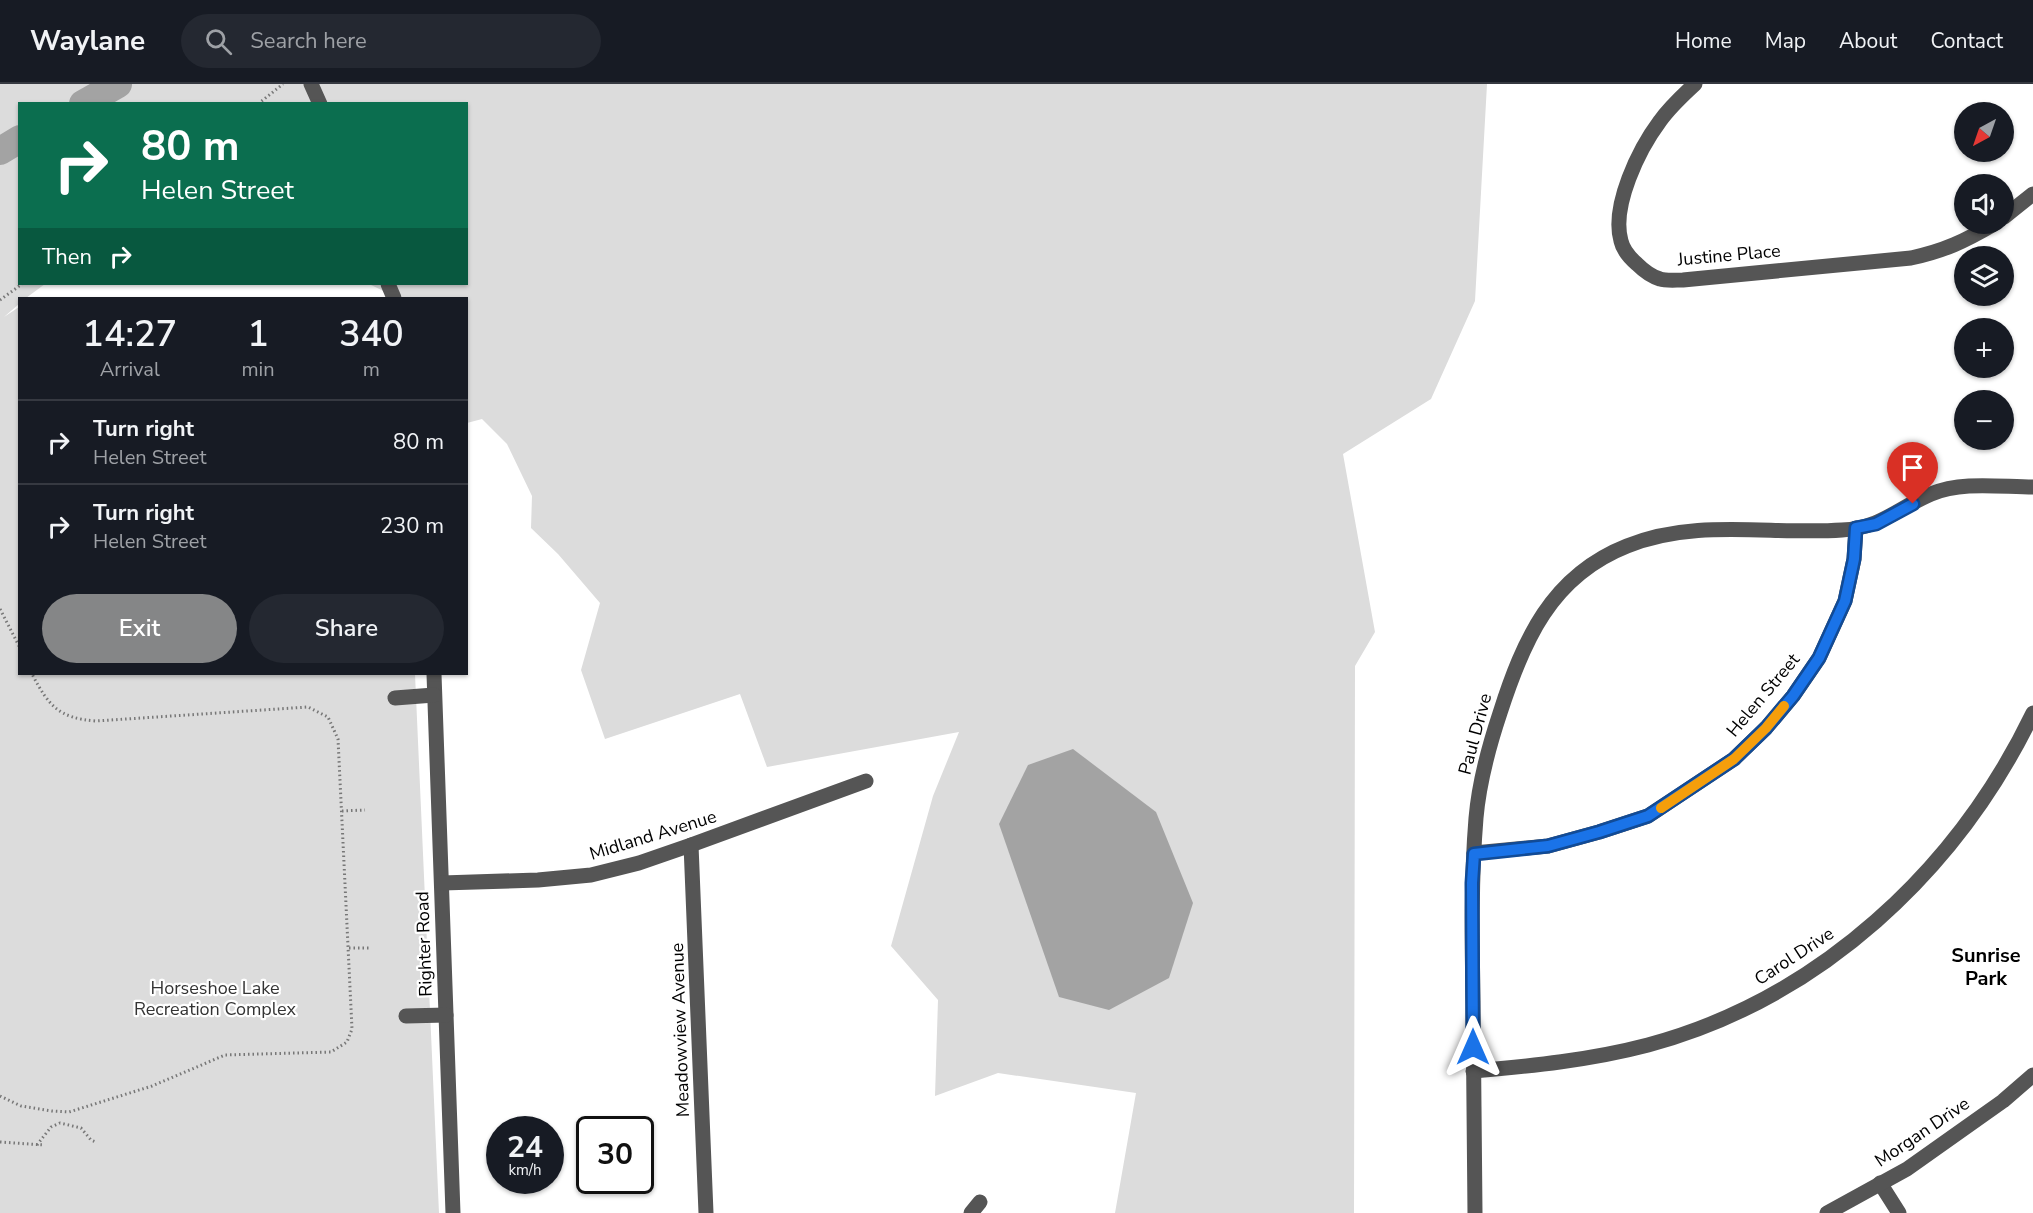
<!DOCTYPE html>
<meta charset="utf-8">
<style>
:root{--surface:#171b24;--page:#242831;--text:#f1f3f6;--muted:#9ea1a6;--line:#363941;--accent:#858687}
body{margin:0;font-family:"Nunito Sans",sans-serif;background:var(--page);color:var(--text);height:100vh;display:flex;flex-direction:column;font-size:22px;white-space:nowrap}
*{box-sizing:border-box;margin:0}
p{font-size:20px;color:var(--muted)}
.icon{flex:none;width:33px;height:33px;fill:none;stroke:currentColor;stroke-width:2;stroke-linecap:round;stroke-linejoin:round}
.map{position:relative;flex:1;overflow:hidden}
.drawer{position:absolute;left:18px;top:213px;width:450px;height:378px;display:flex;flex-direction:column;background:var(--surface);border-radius:0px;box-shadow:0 2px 4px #0004}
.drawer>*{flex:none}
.top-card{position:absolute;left:18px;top:18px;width:450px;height:183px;border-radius:0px;box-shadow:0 2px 4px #0004;background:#0b6e4f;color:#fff;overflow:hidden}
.needle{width:39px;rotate:220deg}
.fabs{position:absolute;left:1954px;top:18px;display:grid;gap:12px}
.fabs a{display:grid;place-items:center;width:60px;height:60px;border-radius:50%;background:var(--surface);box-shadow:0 2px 4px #0004;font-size:30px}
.speed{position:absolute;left:486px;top:1032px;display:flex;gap:12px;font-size:30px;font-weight:700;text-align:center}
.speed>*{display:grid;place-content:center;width:78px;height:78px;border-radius:50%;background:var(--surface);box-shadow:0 2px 4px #0004;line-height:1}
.speed small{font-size:15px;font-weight:400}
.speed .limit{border:3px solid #111;border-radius:9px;background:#fff;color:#111}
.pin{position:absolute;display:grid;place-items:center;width:51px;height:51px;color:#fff;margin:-62px -26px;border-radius:50% 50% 50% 0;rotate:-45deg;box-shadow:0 0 6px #0007}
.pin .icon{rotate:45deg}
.me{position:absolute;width:66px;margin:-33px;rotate:0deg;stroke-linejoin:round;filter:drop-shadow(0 0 4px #0008)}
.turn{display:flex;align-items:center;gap:21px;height:126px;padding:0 24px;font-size:27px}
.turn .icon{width:78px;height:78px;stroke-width:2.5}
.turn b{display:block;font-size:42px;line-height:51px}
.then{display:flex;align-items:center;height:57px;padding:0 24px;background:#0003;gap:12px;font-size:22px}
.eta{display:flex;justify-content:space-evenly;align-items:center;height:102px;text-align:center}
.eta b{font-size:36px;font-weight:600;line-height:42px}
.cta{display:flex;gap:12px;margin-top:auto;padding:12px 24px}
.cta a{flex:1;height:69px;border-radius:36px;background:var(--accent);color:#fff;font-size:24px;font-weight:600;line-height:69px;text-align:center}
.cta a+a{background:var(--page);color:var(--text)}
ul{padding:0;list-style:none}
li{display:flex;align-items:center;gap:18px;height:84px;padding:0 24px;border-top:2px solid var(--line)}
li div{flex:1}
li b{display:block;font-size:22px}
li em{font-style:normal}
header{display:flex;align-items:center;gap:36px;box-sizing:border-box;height:84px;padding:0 30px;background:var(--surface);border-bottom:2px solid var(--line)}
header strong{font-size:28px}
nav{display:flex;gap:33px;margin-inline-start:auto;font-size:21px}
.search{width:420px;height:54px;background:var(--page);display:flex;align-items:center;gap:15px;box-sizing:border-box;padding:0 21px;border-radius:33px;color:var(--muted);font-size:22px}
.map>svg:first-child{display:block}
.green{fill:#dcdcdc}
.water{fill:#a3a3a3}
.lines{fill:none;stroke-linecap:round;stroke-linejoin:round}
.river{stroke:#a3a3a3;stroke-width:28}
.path{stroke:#777;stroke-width:3;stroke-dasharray:1.5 3;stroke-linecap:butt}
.minor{stroke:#555;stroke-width:15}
.route-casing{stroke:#114b97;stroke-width:15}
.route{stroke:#1a73e8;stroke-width:10}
.slow{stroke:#f59e0b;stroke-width:10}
.labels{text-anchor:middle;stroke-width:4.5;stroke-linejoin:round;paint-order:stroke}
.street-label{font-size:18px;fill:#000;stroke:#fff}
.park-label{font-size:18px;fill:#333;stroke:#fff}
.neighbourhood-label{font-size:20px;font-weight:bold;fill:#000;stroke:#fff}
</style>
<header>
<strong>Waylane</strong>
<div class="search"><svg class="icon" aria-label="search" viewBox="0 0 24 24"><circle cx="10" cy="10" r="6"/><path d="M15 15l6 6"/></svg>Search here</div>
<nav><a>Home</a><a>Map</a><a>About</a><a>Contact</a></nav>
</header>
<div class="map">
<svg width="2033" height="1129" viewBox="0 0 2033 1129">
<rect width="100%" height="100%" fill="#fff"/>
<polygon class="green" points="0,0 1487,0 1475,217 1431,315 1343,370 1375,548 1355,582 1354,1129 1115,1129 1136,1009 998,989 935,1012 938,916 891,862 933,712 959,648 767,683 740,610 605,655 581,586 600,519 558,470 531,444 532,412 507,360 482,335 467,339 466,214 398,214 369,200 466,200 466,20 20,20 20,200 45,200 26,214 20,214 19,220 4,233 19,223 20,590 415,590 439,1129 0,1129"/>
<polygon class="water" points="1073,665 1156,728 1193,819 1169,894 1109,926 1059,913 999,740 1028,681"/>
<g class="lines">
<g class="river">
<polyline points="83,20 118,0"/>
<polyline points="0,67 20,55"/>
</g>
<g class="path">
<polyline points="258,20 283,0"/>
<polyline points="0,216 22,200"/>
<polyline points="0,525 20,564"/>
<polyline points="342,727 365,726"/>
<polyline points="349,864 371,864"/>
<path d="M 0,1012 L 21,1022 L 52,1027 L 69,1028 L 152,1002 L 225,971 L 331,968 L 347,958 L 352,945 L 338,655 L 328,633 L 308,623 L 96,637 C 58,634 49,622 32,590"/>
<polyline points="0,1058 44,1061"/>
<polyline points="37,1061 51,1043 60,1039 81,1044 91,1056 96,1058"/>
</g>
<g class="minor">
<polyline points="311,0 320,20"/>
<path d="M 1695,0 C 1683,11 1670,23 1660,37 C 1639,65 1611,122 1621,157 C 1623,166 1630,174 1637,180 C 1643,186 1650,192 1660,195 C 1666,197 1675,196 1683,196 L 1911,174 C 1944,167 1965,157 1994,140"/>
<polyline points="2004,133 2033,110"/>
<polyline points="388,200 394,214"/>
<polyline points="434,590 453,1129"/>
<polyline points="395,614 434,611"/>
<polyline points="691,761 706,1129"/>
<polyline points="1474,769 1548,762 1599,748 1648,732 1734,675 1766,644 1793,612 1819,574 1845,517 1854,475 1856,444"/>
<polyline points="442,799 538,796 591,791 639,779 691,761 866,697"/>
<polyline points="406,932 446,931"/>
<path d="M 1473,987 C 1532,982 1591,976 1648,961 C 1819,915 1957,787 2033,629"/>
<polyline points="1880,1099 1899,1129"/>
<polyline points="971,1129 980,1118"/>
<path d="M 1475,1129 C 1475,1058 1473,988 1473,917 C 1472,856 1471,795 1476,734 C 1479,699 1489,662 1500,629 C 1523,557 1551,492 1627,462 C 1696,434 1770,451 1842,446 C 1881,444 1898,424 1931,410 C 1962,397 2000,403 2033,403"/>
<polyline points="1827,1129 1907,1085 2003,1017 2033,991"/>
</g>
</g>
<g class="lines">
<defs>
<polyline id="route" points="1473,963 1472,799 1474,770 1548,762 1599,748 1648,732 1734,675 1766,644 1793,612 1819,574 1845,517 1854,475 1856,444 1876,440 1913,420"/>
</defs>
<use href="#route" class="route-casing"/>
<use href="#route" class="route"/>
<polyline class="slow" points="1661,724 1734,675 1766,644 1784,622"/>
</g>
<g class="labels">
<g class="street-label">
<text transform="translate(1729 171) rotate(-5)" y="6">Justine Place</text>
<text transform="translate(1763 611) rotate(-50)" y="6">Helen Street</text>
<text transform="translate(1475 650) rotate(-75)" y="6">Paul Drive</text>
<text transform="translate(653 751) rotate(-17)" y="6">Midland Avenue</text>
<text transform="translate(424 860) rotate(-92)" y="6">Righter Road</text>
<text transform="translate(1794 872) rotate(-33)" y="6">Carol Drive</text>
<text transform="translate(680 946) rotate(-92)" y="6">Meadowview Avenue</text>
<text transform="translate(1922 1048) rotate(-34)" y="6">Morgan Drive</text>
</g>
<g class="park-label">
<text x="215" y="910">Horseshoe Lake<tspan x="215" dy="21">Recreation Complex</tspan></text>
</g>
<g class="neighbourhood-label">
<text x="1986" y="878">Sunrise<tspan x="1986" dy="23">Park</tspan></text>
</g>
</g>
</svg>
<div class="fabs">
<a><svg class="needle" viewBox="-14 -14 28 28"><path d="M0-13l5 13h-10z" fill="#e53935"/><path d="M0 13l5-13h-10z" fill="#9ea1a6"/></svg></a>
<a><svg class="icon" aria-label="sound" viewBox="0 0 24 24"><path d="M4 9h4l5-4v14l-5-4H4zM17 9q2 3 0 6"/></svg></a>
<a><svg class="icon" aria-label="layers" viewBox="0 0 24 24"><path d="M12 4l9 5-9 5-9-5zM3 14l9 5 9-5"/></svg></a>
<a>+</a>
<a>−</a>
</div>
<div class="speed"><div>24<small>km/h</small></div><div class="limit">30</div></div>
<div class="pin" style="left:1913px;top:420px;background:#d93025"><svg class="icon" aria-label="arrive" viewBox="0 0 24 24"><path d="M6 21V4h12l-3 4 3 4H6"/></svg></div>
<svg class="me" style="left:1473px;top:963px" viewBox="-20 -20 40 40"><path d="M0-17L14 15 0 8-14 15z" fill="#1a73e8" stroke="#fff" stroke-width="4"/></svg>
<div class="top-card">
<div class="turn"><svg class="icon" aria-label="right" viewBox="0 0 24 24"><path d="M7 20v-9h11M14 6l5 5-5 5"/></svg><div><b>80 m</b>Helen Street</div></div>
<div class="then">Then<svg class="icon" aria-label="right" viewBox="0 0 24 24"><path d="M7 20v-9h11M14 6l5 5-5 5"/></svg></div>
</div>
<section class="drawer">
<div class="eta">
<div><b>14:27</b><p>Arrival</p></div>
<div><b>1</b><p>min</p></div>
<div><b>340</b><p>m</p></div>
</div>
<ul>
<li><svg class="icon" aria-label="right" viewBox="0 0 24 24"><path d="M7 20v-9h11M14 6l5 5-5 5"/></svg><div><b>Turn right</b><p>Helen Street</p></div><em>80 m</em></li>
<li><svg class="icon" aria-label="right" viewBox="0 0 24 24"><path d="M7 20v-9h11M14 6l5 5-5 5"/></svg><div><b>Turn right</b><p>Helen Street</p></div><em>230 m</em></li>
</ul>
<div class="cta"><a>Exit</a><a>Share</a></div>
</section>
</div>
